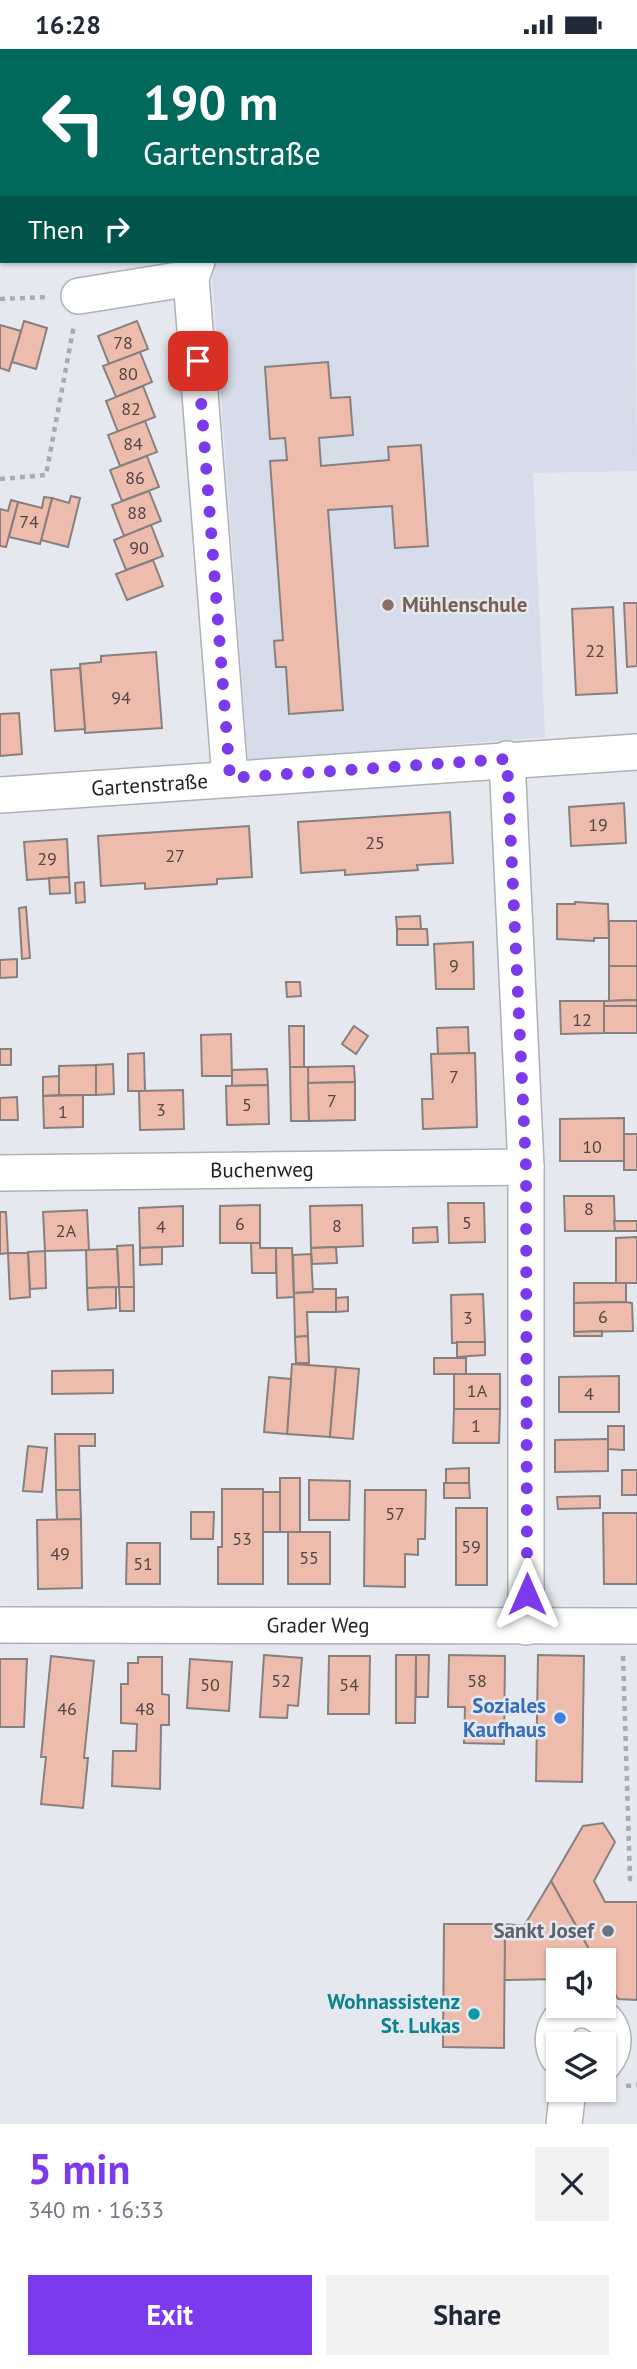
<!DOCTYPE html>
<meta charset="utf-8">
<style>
:root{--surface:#fff;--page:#f2f2f3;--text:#1f2937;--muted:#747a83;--accent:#7c3aed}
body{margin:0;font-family:"PT Sans",sans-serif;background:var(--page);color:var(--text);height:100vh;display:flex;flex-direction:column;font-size:26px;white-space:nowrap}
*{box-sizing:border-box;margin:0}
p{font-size:23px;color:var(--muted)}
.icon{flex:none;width:38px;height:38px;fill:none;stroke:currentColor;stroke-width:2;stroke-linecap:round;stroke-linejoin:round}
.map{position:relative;height:2075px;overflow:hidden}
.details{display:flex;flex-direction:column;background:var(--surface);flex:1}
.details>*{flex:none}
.banner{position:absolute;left:0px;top:0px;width:637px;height:214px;box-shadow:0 2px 5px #0004;background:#00695c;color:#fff;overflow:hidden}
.controls{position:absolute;left:546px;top:1899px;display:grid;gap:14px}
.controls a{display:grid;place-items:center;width:70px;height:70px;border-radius:0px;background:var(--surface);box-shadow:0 2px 5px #0004;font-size:35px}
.pin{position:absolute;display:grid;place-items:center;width:60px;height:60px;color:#fff;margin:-30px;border-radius:14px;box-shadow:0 4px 10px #0006}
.me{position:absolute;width:77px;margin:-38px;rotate:0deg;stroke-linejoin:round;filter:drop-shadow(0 0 5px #0008)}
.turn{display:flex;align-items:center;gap:24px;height:147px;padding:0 28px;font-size:32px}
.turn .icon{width:91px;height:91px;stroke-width:2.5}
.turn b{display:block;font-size:49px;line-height:60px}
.then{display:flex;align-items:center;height:66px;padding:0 28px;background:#0003;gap:14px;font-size:26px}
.round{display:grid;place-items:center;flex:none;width:74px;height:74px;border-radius:0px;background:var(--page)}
.head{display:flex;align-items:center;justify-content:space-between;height:119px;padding:0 28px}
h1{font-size:42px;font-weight:700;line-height:52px;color:var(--accent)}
.cta{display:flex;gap:14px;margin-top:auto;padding:14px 28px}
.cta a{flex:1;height:80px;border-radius:0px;background:var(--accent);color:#fff;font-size:28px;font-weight:700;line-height:80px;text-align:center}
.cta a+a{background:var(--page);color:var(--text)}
.status{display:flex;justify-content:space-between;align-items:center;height:49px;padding:0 35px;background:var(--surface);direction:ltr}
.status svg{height:19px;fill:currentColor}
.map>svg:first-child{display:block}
.built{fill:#d6dce9}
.building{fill:#eebcad;stroke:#87807f;stroke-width:2}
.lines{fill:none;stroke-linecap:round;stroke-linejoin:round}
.minor-casing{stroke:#aeb1b7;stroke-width:38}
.path{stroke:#a9abb0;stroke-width:4.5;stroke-dasharray:5 5;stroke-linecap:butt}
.minor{stroke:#fff;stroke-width:35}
.route{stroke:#7c3aed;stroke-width:12;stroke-dasharray:0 21.6}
.education-dot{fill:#8d6e63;stroke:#e5e8ee;stroke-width:2.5}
.shop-dot{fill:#3f7fe0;stroke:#e5e8ee;stroke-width:2.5}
.worship-dot{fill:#6b7280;stroke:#e5e8ee;stroke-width:2.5}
.culture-dot{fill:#0f9aa8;stroke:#e5e8ee;stroke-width:2.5}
.labels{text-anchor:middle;stroke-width:5;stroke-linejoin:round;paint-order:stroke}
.number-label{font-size:18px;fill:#524644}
.education-label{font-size:21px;font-weight:bold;fill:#785e54;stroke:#e5e8ee;text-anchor:start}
.street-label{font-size:21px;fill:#1e1f21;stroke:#e5e8ee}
.shop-label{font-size:21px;font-weight:bold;fill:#366cbe;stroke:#e5e8ee;text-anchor:end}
.worship-label{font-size:21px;font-weight:bold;fill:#5b616d;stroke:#e5e8ee;text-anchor:end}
.culture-label{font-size:21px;font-weight:bold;fill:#0d838f;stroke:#e5e8ee;text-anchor:end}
</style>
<div class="status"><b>16:28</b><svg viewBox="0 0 49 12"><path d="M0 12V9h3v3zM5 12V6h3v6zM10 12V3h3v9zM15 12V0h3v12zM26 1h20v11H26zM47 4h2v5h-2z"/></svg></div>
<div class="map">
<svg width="637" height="2075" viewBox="0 0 637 2075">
<rect width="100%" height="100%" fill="#e5e8ee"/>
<polygon class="built" points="635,180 637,422 533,424 545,688 248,712 212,225 214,212 635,212"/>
<g class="building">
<polygon points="24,272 47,279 36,320 12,313"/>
<polygon points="137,272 148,300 109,315 98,287"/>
<polygon points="0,276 21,282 9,322 0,319"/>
<polygon points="140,303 152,333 116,348 103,317"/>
<polygon points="328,313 331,349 350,348 353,386 319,389 321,417 389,411 388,398 421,396 428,497 395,499 392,457 328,461 343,661 289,665 286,618 276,618 274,592 283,591 270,412 287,411 285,389 270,390 265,318"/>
<polygon points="143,337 155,368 118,383 106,352"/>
<polygon points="145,372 157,403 120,417 108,386"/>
<polygon points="147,407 159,438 122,452 110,421"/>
<polygon points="149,442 161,472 124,487 112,456"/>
<polygon points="71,447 80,449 68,498 41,491 52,449 69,454"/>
<polygon points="44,448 52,449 40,495 9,488 18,453 42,459"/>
<polygon points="11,451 18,453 6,498 0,497 0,460 8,462"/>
<polygon points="151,476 163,507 126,521 114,491"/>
<polygon points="153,511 163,537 127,551 116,525"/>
<polygon points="624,554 637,554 637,617 627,618"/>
<polygon points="613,558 617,644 576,646 572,560"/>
<polygon points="156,603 162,679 85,684 80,615 101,613 101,607"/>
<polygon points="80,619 85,680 55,682 51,621"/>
<polygon points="19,664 22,705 0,707 0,665"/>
<polygon points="624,754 626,794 571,797 569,758"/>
<polygon points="450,763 453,814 417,816 418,821 345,826 345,821 301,824 298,773"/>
<polygon points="249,777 252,828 217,830 217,835 145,840 145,834 101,837 98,787"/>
<polygon points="67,790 69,828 27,831 24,793"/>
<polygon points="69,828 70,844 50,845 49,829"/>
<polygon points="84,833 85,853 76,854 75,834"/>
<polygon points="575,853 608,855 609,889 594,889 594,892 557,890 557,855 575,855"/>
<polygon points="26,858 30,909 22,910 19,859"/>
<polygon points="420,867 421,880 397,880 396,868"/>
<rect x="609" y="872" width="28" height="45"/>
<polygon points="397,880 427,880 428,896 397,896"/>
<polygon points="473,893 474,940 436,940 434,895"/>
<polygon points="17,910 17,928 0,929 0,911"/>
<polygon points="609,917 637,917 637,951 609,952"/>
<polygon points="286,933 300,933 301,947 287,948"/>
<polygon points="637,951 637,957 604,957 604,952"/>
<polygon points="560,952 604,952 604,984 561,985"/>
<rect x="604" y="957" width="33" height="27"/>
<polygon points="289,977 304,977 304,1018 290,1018"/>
<polygon points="354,977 368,987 356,1005 342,995"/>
<polygon points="468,978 469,1004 438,1005 437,979"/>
<polygon points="231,985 232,1027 202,1027 201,986"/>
<rect x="0" y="1000" width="11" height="16"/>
<polygon points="144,1004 145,1042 128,1042 128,1005"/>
<polygon points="475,1004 477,1078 423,1080 422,1050 433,1050 431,1005"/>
<polygon points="113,1015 114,1045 96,1046 96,1016"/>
<polygon points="96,1016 96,1046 59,1046 59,1017"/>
<polygon points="354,1017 355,1033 308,1034 308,1018"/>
<polygon points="290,1018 308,1018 309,1072 291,1072"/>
<polygon points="267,1020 268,1036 232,1037 232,1021"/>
<polygon points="59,1027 59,1046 43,1047 43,1028"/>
<polygon points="355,1033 355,1071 309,1072 308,1034"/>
<polygon points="268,1036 269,1075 227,1076 226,1037"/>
<polygon points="183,1041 184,1080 140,1081 139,1042"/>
<polygon points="83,1046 83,1078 44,1079 43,1047"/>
<polygon points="17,1048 18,1071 0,1071 0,1049"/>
<polygon points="624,1069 624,1112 560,1112 560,1070"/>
<rect x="624" y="1085" width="13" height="36"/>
<polygon points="564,1147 614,1147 615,1182 565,1182"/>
<polygon points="448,1154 484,1154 485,1193 449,1194"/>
<polygon points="260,1156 260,1194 220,1194 220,1157"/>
<polygon points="362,1156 363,1197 311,1199 310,1157"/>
<polygon points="183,1157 183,1197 140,1199 139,1159"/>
<polygon points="87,1161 89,1201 45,1202 43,1163"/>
<polygon points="0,1163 6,1163 8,1204 0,1205"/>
<polygon points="614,1172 637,1172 637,1182 615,1182"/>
<polygon points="437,1178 438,1193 413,1194 413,1179"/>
<polygon points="637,1188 637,1234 616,1234 616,1189"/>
<polygon points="251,1194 260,1194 260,1199 276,1199 276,1224 252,1224"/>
<polygon points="133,1196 134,1238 119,1238 117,1197"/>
<polygon points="162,1198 162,1215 140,1216 140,1199"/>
<polygon points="336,1198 337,1214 312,1215 311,1199"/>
<polygon points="276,1199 292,1199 294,1248 277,1249"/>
<polygon points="117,1200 119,1238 87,1239 86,1201"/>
<polygon points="45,1202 46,1239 30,1240 28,1203"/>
<polygon points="8,1204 28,1204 30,1248 10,1250"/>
<polygon points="311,1205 313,1243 294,1244 293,1206"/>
<polygon points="574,1234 626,1234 626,1253 574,1254"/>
<polygon points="116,1238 116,1259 88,1261 87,1239"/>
<polygon points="119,1238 134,1238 134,1262 120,1262"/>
<polygon points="313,1240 336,1240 336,1263 307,1263 308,1287 295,1288 294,1244 313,1243"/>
<polygon points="483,1245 485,1293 452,1294 451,1246"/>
<polygon points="348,1248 348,1262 336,1263 336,1249"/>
<polygon points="626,1253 632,1254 633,1282 574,1283 574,1254"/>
<polygon points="602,1282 602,1287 574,1287 574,1283"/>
<polygon points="308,1287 309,1314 296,1314 295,1288"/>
<polygon points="457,1293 485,1293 485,1306 457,1308"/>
<rect x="434" y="1309" width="32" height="16"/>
<polygon points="292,1315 336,1318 330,1388 287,1385"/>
<polygon points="336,1318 359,1320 353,1390 330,1388"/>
<polygon points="113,1321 113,1344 52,1345 52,1322"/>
<rect x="454" y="1325" width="46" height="35"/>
<polygon points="619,1327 619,1363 559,1363 559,1328"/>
<polygon points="269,1328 291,1330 287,1385 264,1383"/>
<polygon points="454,1360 500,1360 499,1394 453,1394"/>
<polygon points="608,1377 624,1377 624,1401 608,1400"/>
<polygon points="55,1385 95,1385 95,1397 79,1397 80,1441 56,1441"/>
<polygon points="608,1390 608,1422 555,1423 555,1391"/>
<polygon points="28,1397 47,1399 42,1443 23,1442"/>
<polygon points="469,1419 469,1434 446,1434 446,1420"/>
<rect x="622" y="1421" width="15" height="25"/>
<rect x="280" y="1429" width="20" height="54"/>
<polygon points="309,1431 350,1432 349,1471 309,1471"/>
<polygon points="444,1434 469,1434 470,1449 444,1449"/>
<polygon points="222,1440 263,1440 263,1535 218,1535 218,1498 222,1498"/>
<polygon points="56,1441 80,1441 81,1470 57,1471"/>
<polygon points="365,1441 426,1441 425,1490 418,1490 418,1506 405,1505 405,1538 364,1537"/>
<rect x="263" y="1443" width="17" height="40"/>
<polygon points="600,1447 600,1459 558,1460 557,1448"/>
<rect x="456" y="1459" width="31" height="77"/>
<polygon points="191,1463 214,1463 213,1490 191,1490"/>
<polygon points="603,1464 637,1464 637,1535 604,1535"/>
<polygon points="81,1470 82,1539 38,1540 37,1471"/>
<rect x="288" y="1483" width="42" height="52"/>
<polygon points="127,1494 160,1494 160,1535 126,1535"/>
<polygon points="264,1606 302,1609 298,1657 288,1656 287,1669 260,1668"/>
<polygon points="396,1606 416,1606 415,1674 396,1674"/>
<polygon points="416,1606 429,1606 428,1648 416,1648"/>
<polygon points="449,1606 505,1607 504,1695 464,1694 465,1658 448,1658"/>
<polygon points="538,1606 584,1607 582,1733 536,1732"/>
<polygon points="51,1607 94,1612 84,1709 88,1709 83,1759 41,1755 46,1708 41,1708"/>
<polygon points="329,1607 370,1607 369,1665 328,1665"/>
<polygon points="138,1608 162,1608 162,1645 169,1646 169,1676 161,1676 160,1740 112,1737 113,1702 136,1702 137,1675 121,1674 121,1635 128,1635 128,1614 138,1614"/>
<polygon points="0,1610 27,1610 24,1678 0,1678"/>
<polygon points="190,1610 232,1613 229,1662 187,1659"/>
<polygon points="603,1774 615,1793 594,1832 605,1853 637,1853 637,1951 618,1950 604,1926 604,1911 595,1911 551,1832 583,1777"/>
<polygon points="551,1832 595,1911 558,1911 558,1930 504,1931 505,1875 524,1877"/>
<polygon points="444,1875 505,1875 504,1999 443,1998"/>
</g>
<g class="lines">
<defs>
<g id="minor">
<polyline points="228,2 228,0"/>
<polyline points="635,161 637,161"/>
<polyline points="197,212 191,229 230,729"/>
<polyline points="79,247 191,229"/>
<polyline points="507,710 526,1118 526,1578"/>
<path id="s1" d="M 0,746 L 637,703"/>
<path id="s2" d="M 0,1124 L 526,1118"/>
<path id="s3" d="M 0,1576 L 637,1577"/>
<path d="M 558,2008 C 553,2000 552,1990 555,1981 C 570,1937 637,1973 604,2014"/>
<polyline points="564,2075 568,2040"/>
</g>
</defs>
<use href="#minor" class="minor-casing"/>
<g class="path">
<polyline points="0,250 48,248"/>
<polyline points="0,430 46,426 74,276"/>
<polyline points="623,1607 630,1830 637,1830"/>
<polyline points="626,2037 637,2036"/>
</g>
<use href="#minor" class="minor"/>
</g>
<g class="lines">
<polyline class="route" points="198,312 230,729 507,710 526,1118 527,1545"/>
</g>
<circle class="education-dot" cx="388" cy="556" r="7"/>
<circle class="shop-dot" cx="560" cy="1669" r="7"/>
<circle class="worship-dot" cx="608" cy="1882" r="7"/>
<circle class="culture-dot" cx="474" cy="1965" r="7"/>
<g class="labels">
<g class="number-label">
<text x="123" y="300">78</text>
<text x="128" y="331">80</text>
<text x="131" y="366">82</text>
<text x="133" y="401">84</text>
<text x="135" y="435">86</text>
<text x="137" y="470">88</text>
<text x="29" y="479">74</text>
<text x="139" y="505">90</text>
<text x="595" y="608">22</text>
<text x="121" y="655">94</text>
<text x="598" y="782">19</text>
<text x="375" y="800">25</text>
<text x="175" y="813">27</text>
<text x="47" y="816">29</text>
<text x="454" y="923">9</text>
<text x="582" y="977">12</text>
<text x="454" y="1034">7</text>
<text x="332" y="1058">7</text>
<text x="247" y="1062">5</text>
<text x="161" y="1067">3</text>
<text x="63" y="1069">1</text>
<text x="592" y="1104">10</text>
<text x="589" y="1166">8</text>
<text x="467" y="1180">5</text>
<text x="240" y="1181">6</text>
<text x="337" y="1183">8</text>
<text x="161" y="1184">4</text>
<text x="66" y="1188">2A</text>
<text x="603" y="1274">6</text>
<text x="468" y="1275">3</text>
<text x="477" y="1348">1A</text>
<text x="589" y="1351">4</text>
<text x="476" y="1383">1</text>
<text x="395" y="1471">57</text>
<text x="242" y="1496">53</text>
<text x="471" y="1504">59</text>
<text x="60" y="1511">49</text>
<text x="309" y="1515">55</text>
<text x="143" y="1521">51</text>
<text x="281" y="1638">52</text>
<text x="477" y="1638">58</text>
<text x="210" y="1642">50</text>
<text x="349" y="1642">54</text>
<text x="67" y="1666">46</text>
<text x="145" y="1666">48</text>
</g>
<g class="education-label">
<text x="402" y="563">Mühlenschule</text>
</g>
<g class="street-label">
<text dy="7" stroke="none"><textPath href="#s1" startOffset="150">Gartenstraße</textPath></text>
<text dy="7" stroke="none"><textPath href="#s2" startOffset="262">Buchenweg</textPath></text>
<text dy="7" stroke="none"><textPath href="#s3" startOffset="318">Grader Weg</textPath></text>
</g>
<g class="shop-label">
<text x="546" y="1664">Soziales<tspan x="546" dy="24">Kaufhaus</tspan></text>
</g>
<g class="worship-label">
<text x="594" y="1889">Sankt Josef</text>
</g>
<g class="culture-label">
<text x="460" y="1960">Wohnassistenz<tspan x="460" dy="24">St. Lukas</tspan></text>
</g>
</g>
</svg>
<div class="controls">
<a><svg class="icon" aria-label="sound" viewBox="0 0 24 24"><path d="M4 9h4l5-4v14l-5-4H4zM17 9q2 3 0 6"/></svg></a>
<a><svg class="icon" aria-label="layers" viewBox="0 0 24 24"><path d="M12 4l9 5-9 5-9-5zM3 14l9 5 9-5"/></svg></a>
</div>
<div class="pin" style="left:198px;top:312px;background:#d93025"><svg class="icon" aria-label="arrive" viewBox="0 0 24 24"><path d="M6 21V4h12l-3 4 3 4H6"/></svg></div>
<svg class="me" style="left:527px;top:1545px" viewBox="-20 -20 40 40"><path d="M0-17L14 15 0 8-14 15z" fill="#7c3aed" stroke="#fff" stroke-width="4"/></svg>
<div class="banner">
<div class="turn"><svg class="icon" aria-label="left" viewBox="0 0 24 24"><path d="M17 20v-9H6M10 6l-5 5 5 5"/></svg><div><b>190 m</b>Gartenstraße</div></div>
<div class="then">Then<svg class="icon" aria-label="right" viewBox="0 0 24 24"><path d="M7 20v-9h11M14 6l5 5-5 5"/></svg></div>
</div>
</div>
<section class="details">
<div class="head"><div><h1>5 min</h1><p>340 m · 16:33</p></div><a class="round"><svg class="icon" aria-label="close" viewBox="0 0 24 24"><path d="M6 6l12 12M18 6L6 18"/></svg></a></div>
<div class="cta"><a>Exit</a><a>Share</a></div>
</section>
